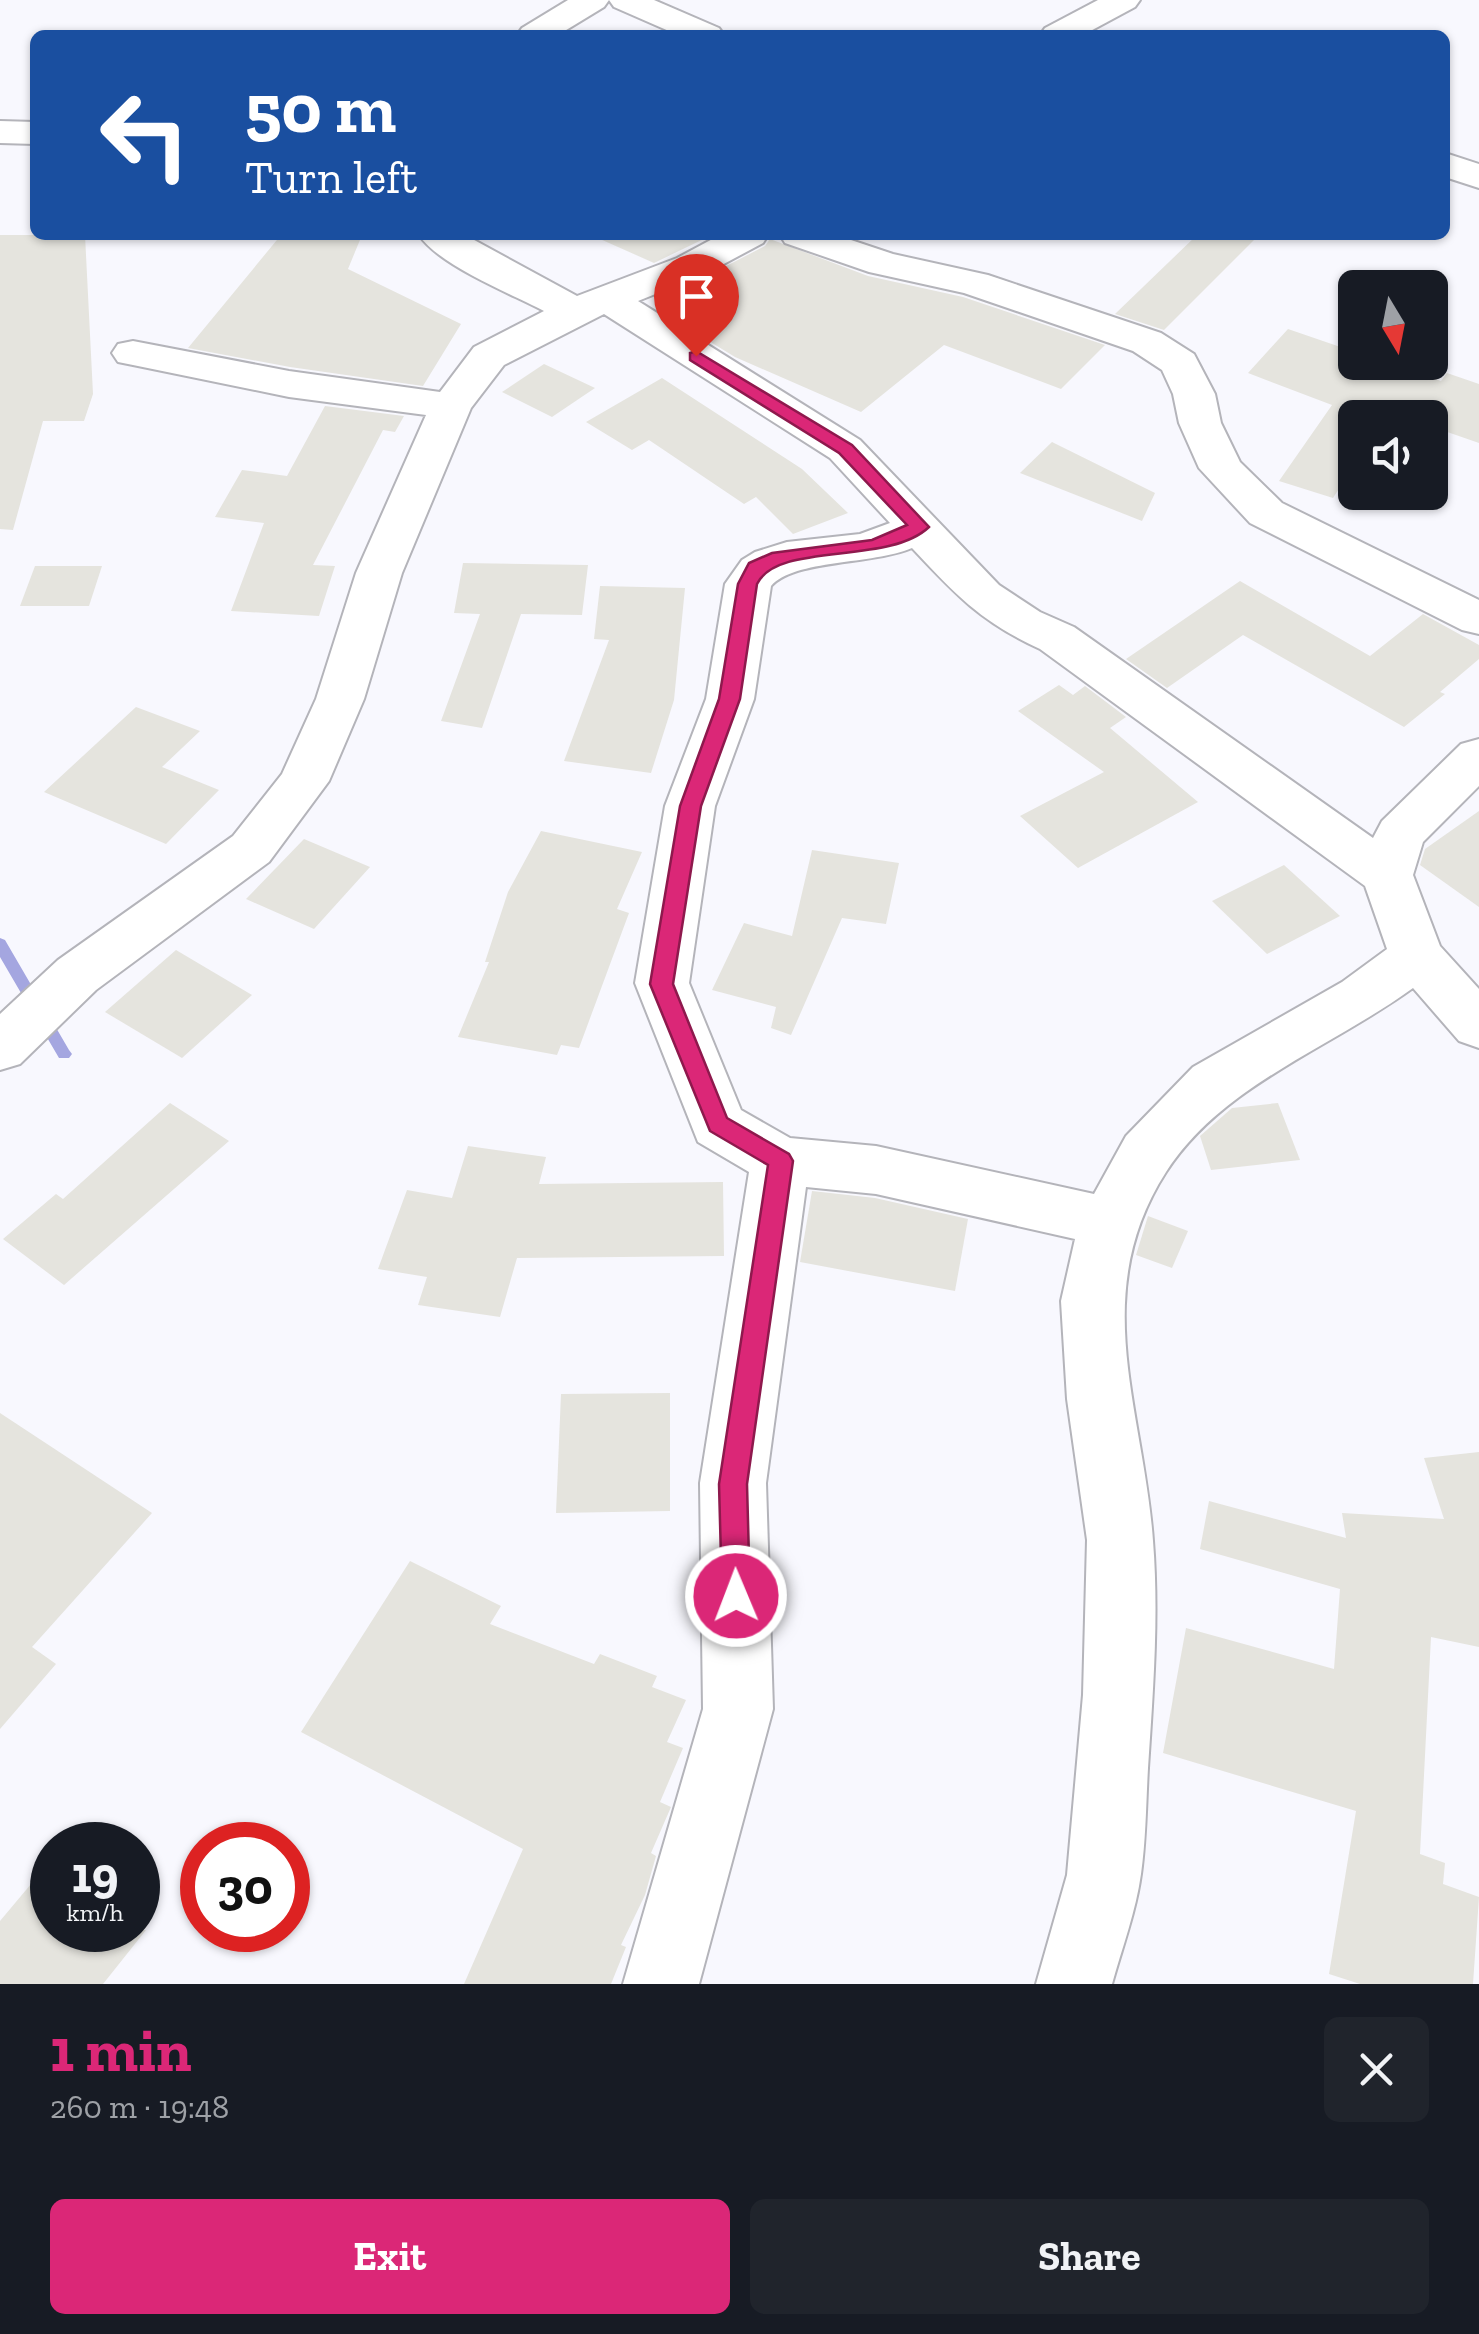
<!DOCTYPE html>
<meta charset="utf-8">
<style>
:root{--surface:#171b24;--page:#20242c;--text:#f1f3f6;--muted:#9ea1a6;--accent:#db2777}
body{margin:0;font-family:"Zilla Slab",serif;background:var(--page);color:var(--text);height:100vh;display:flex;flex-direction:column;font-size:38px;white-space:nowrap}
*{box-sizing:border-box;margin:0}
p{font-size:32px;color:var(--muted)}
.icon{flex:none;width:55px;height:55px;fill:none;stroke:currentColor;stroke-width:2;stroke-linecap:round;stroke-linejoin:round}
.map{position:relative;height:1984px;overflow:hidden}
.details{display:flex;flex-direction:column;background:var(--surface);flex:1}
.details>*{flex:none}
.banner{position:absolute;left:30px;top:30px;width:1420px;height:210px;border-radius:15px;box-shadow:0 2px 8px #0004;background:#1a4fa0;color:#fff;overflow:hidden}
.needle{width:65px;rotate:170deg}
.tools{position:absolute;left:1338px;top:270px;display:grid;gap:20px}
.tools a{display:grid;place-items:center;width:110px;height:110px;border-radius:15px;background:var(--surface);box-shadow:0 2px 8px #0004;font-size:50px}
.speed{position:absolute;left:30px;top:1822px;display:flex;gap:20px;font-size:50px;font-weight:700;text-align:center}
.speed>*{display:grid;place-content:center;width:130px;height:130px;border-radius:50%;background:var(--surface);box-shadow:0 2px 8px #0004;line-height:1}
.speed small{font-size:25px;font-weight:400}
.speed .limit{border:15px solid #d22;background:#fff;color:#111}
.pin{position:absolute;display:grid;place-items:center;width:85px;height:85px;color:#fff;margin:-102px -42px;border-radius:50% 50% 50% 0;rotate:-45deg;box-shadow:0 0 10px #0007}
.pin .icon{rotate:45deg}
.me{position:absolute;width:110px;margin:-55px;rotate:359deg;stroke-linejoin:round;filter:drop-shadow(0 0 8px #0008)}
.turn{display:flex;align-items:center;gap:35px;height:210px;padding:0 50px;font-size:45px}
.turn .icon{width:130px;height:130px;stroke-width:2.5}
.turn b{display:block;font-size:70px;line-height:85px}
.round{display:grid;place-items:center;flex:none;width:105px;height:105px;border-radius:15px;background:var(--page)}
.headline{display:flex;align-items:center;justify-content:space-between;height:170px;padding:0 50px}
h1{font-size:60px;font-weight:700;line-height:75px;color:var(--accent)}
.primary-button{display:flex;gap:20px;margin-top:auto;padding:20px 50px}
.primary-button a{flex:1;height:115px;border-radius:15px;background:var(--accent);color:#fff;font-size:40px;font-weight:700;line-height:115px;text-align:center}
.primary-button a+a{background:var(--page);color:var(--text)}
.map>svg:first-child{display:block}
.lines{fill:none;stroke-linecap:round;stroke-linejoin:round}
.stream{fill:#a4a6e0;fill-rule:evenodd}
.building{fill:#e5e4de}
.minor-casing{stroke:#b4b4ba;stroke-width:4}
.minor{fill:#fff;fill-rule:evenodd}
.route{fill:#db2777;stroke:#8e194d;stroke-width:2.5}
</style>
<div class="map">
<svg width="1479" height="1984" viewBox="0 0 1479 1984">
<rect width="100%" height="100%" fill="#f8f8fe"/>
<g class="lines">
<polygon class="stream" points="0,938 5,940 69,1050 72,1054 69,1058 59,1058 0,957"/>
</g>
<g class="building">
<polygon points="0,235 85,235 93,394 84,421 43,421 13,530 0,529"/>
<polygon points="281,235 362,235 348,269 461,324 423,386 290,367 188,348"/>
<polygon points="591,235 712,235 654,263"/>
<polygon points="1197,235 1259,235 1164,330 1115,314"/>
<polygon points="770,239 868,276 963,297 1105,345 1061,389 944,345 861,412 735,357 691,330 735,295 699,280 765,246"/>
<polygon points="1288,329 1355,352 1355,362 1386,362 1441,381 1447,373 1479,384 1479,443 1430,426 1430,418 1355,418 1355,464 1333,498 1279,481 1332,405 1248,373"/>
<polygon points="544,364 595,388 552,417 502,392"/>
<polygon points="662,378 802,469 848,513 793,534 756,497 744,504 649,440 632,450 586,422"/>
<polygon points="325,406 404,416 395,432 383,430 313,565 335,566 319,616 231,611 264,523 215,517 242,470 287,476"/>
<polygon points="1052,442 1155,493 1142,521 1020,473"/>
<polygon points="463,563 588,565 582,615 521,614 482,728 441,721 480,614 454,613"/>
<polygon points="35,566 102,566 89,606 20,606"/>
<polygon points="1240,581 1370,656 1423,614 1479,645 1479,659 1440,692 1445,694 1404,727 1243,635 1167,688 1126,659"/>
<polygon points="600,586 685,588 674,700 651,773 564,761 609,640 594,639"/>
<polygon points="1059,685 1073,695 1085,686 1126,717 1110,728 1198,802 1078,868 1020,816 1104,772 1018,711"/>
<polygon points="136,707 200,731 162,767 219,790 166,844 44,792"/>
<polygon points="1479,811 1479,907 1420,865 1425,849"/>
<polygon points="541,831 642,852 617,909 629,913 579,1048 561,1045 557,1055 458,1037 489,962 485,962 508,892"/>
<polygon points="304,839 370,867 314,929 246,899"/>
<polygon points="812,850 899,863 886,924 842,918 791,1035 771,1028 776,1007 712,990 744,923 792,936"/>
<polygon points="1284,865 1340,916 1267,954 1212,901"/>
<polygon points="176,950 252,995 182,1058 105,1012"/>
<polygon points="170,1103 229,1141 64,1285 3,1239 56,1194 63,1199"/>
<polygon points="1278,1103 1300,1160 1211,1170 1200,1136 1232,1108"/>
<polygon points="468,1146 546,1157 539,1184 723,1182 724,1256 517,1258 500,1317 418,1305 427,1277 378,1269 407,1190 452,1198"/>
<polygon points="812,1191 875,1198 968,1219 955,1291 800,1262"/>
<polygon points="1148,1216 1188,1231 1172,1268 1136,1255"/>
<polygon points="670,1393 670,1511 556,1513 561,1394"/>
<polygon points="0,1413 152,1513 32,1647 56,1664 0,1729"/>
<polygon points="1479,1452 1479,1647 1431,1637 1420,1854 1445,1863 1443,1884 1479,1897 1473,1984 1360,1984 1329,1974 1356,1811 1163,1753 1186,1628 1334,1669 1340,1589 1200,1549 1209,1501 1346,1538 1342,1513 1444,1519 1424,1458"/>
<polygon points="410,1561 501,1606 490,1624 594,1664 600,1654 657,1676 652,1687 686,1700 667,1742 683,1748 660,1802 671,1807 651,1853 656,1856 645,1895 621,1945 626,1947 611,1984 464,1984 523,1849 301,1732"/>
<polygon points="52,1859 52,1930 146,1930 103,1984 0,1984 0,1921"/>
</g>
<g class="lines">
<defs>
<g id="minor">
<polygon points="568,0 609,0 604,7 558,35 517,35 522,28"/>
<polygon points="609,0 654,0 719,28 724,35 678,35 614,7"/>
<polygon points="1098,0 1140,0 1135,7 1083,35 1040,35 1045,28"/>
<polygon points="0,121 35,122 35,144 0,143"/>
<polygon points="1445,153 1479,164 1479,188 1445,177"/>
<path d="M 419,235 L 465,235 L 577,296 L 677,258 L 720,235 L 768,235 L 763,243 L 705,274 L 638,301 L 860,440 L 999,585 L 1040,612 L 1074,627 L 1373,838 L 1382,821 L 1461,744 L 1479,739 L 1479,786 L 1423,842 L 1413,875 L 1440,946 L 1479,989 L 1479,1048 L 1459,1041 L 1413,988 C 1331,1048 1223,1084 1166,1172 C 1087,1295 1144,1411 1153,1541 C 1159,1616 1153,1693 1148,1768 C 1146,1803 1146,1839 1141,1874 C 1136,1911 1122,1948 1112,1984 L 1036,1984 L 1067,1875 L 1083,1695 L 1087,1540 L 1067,1399 L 1061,1301 L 1075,1239 L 876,1194 L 806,1187 L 766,1483 L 773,1709 L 699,1984 L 623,1984 L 703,1709 L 700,1483 L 749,1172 L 698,1142 L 635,983 L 665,806 L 706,699 L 725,584 L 742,560 L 755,552 L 787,542 L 860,534 L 890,523 L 830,458 L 604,314 L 504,365 L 471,408 L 402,573 L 364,699 L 329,781 L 269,862 L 96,990 L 20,1064 L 0,1070 L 0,1014 L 58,960 L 233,836 L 282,774 L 316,699 L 356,573 L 426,415 L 289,397 L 133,365 L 118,362 L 112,353 L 118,344 L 133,341 L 289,371 L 440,392 L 474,347 L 544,311 C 510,293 440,266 419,235 ZM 912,548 C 955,594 981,622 1040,649 L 1365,886 L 1387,949 L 1342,982 L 1193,1067 L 1126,1136 L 1094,1194 L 876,1146 L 790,1138 L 741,1110 L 689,983 L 715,806 L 754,699 L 771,586 C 795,559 872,565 912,548 Z"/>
<polygon points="780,235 836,235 893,254 988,275 1161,333 1194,354 1215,394 1221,423 1240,462 1282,503 1479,600 1479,634 1462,630 1250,523 1199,468 1179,423 1173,394 1162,370 1133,351 964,293 869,272 785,243"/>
</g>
</defs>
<use href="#minor" class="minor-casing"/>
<use href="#minor" class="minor"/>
</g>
<path class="route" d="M 696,351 L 852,445 L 929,527 C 888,566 778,541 757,584 L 740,699 L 701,806 L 673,984 L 727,1118 L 789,1154 L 793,1161 L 747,1484 L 750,1596 L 746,1606 L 736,1610 L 726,1606 L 722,1596 L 719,1484 L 768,1165 L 710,1131 L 650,984 L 680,806 L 719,699 L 738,584 L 749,563 L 772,553 L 872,540 L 907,525 L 839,453 L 690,360 L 690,353 Z"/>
</svg>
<div class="tools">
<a><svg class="needle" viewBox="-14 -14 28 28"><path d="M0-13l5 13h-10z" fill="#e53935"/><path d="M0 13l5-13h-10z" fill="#9ea1a6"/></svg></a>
<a><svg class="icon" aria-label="sound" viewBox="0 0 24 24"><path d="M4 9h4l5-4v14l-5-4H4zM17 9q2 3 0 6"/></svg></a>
</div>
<div class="speed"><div>19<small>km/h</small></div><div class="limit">30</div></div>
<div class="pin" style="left:696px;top:356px;background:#d93025"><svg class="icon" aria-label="arrive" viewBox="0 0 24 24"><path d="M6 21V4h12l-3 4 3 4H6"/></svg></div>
<svg class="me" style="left:736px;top:1596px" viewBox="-20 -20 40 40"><circle r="17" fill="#db2777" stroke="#fff" stroke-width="3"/><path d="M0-11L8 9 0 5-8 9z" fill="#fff"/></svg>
<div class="banner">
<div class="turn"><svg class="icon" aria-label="left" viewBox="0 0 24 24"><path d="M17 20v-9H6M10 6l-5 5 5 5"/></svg><div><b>50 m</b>Turn left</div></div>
</div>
</div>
<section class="details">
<div class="headline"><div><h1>1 min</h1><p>260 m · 19:48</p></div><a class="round"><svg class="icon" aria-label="close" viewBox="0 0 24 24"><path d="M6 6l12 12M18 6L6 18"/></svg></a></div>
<div class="primary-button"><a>Exit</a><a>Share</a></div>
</section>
